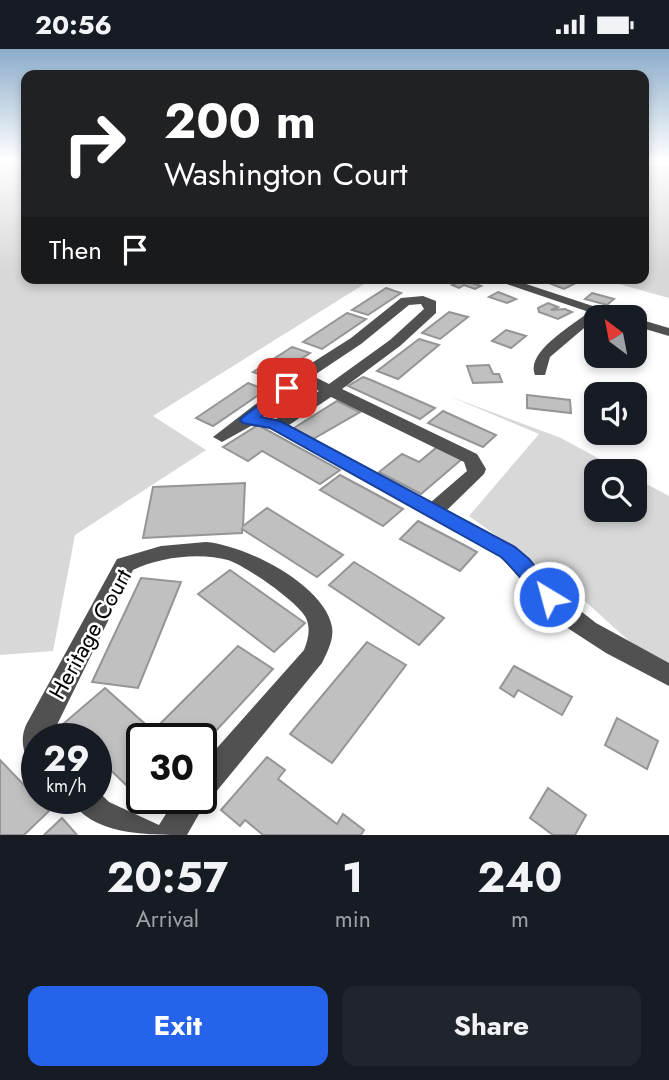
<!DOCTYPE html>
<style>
:root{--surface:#171b24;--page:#20242c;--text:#f1f3f6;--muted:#9ea1a6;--accent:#2563eb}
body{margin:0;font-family:Jost,sans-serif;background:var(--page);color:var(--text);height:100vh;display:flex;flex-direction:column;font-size:26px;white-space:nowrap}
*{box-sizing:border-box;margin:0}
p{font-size:23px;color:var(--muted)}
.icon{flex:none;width:38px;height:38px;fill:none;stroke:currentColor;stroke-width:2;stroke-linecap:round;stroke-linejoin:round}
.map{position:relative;height:786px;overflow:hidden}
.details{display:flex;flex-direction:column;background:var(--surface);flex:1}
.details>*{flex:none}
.guide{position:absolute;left:21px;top:21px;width:628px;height:214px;border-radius:14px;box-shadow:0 4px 10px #0003;background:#202124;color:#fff;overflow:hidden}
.needle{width:46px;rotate:328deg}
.controls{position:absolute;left:584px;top:256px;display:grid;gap:14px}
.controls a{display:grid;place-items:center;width:63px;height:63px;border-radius:14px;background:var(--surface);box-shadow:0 4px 10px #0003;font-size:35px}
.speed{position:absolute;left:21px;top:674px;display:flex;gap:14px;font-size:35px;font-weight:700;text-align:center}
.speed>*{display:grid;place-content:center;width:91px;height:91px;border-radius:50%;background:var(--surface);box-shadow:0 4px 10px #0003;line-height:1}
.speed small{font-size:18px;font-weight:400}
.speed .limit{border:4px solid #111;border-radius:10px;background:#fff;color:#111}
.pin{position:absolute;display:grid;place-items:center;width:60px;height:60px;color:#fff;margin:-30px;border-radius:14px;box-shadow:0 4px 10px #0006}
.me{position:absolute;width:77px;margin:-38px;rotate:323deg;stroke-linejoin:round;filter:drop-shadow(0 0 5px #0008)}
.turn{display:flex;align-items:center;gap:24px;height:147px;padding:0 28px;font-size:32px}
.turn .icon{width:91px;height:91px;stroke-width:2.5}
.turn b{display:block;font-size:49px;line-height:60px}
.then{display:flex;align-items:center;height:66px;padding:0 28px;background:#0003;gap:14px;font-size:26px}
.eta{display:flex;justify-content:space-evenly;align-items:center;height:119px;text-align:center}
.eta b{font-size:42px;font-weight:700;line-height:49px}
.action{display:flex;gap:14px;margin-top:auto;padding:14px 28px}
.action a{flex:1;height:80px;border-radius:14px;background:var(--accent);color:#fff;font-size:28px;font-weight:700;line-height:80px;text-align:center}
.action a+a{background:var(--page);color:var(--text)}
.status{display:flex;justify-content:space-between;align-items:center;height:49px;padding:0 35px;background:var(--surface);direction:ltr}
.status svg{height:19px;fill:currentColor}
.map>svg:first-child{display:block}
.green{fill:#d8d8d8}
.building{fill:#c0c0c0;stroke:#959595;stroke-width:2}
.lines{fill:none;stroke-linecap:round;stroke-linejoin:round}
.minor{fill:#515151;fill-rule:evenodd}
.route{fill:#2563eb;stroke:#184099;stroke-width:2}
.labels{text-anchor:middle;stroke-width:5;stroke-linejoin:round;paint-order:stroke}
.near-street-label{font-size:23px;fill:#000;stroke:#fff}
</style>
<div class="status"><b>20:56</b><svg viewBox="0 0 49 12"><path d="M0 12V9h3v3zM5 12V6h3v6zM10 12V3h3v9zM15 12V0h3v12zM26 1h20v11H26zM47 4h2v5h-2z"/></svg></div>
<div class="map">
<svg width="669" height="786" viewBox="0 0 669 786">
<rect width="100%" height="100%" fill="#fff"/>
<g class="green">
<polygon points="0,112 26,112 26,229 374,229 153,367 206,401 75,486 53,602 0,606"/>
<polygon points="644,117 669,117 669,249 597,229 644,229"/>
<polygon points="449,347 561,389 622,422 597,422 597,460 635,460 635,429 669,447 669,628 577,545 469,467 539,385"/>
</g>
<g class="building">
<polygon points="560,230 574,235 564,240 549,234"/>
<polygon points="463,231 481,237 475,240 464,236 459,239 452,236"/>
<polygon points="386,239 401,244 368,266 352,261"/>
<polygon points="498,243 516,250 507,254 489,248"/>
<polygon points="592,244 614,250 607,256 585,250"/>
<polygon points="548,254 558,258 551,261 565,260 572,263 558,270 539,263 538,259"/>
<polygon points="449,263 468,268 440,290 422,284"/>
<polygon points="347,264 366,270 322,300 303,293"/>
<polygon points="506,281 526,287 511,299 492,292"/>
<polygon points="419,290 439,296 398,330 377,322"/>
<polygon points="292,298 310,304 271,330 253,323"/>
<polygon points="489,316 493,325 499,325 502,333 473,334 467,317"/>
<polygon points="363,328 371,331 435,359 420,370 348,337"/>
<polygon points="248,334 266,341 213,377 196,369"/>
<polygon points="527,346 570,351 571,364 527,359"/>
<polygon points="337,352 360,363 313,390 294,379"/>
<polygon points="443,362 478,378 496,386 483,398 428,374"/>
<polygon points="258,376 340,421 320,435 262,402 248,412 223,398"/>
<polygon points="437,398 462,410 421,445 379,423 402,405 419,413"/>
<polygon points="340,426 381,448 403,460 383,477 320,441"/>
<polygon points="245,434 243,477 267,459 343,506 317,528 242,480 242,484 143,489 153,438"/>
<polygon points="418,472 464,496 477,503 460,522 400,490"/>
<polygon points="354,513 414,550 444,569 419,596 329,536"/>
<polygon points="230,521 305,574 274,603 198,545"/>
<polygon points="141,529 181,533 138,639 92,633"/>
<polygon points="367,593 406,616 332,714 290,685"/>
<polygon points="238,597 273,620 201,698 201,690 182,690 161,674"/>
<polygon points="514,617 572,648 562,666 518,641 514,648 500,639"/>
<polygon points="105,639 162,690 142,690 142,749 163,749 152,761 96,707 96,690 78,690 63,675"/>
<polygon points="617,669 658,692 647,720 605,696"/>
<polygon points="267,708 285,721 278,730 337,775 343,765 364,781 361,786 263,786 245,771 240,777 221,761"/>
<polygon points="0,711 49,762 24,786 0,786"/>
<polygon points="548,739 586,766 575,786 553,786 530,769"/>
<polygon points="62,769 77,786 44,786"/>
</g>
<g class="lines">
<g class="minor">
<path d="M 489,229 L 508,229 L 626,268 L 597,268 L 550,308 L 545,326 L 535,326 C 525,303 573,276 589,263 Z"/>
<path d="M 423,247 L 436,252 L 436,264 L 400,297 L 342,340 L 477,405 L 486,420 L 484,425 L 447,461 L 515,498 L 564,549 L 596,574 L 669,614 L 669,637 L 606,604 L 566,578 L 547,561 L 501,508 L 269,379 L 251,377 L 222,393 L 213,388 L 296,324 L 351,289 L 401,249 ZM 421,255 L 424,260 L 390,291 L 329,335 L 313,327 L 361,295 L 409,256 ZM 303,334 L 319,342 L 276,370 L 262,368 ZM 331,348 L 464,413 L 467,422 L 431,453 L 289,376 Z"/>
<polygon points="635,269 669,279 669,287 635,277"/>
<path d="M 206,493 C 245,496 325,536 332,578 C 334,591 327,603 322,614 L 211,749 L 207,751 L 187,786 C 146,786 90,786 70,749 L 96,749 L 96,740 L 109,753 L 159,776 L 176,749 L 201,749 L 201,717 L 304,601 C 308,591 311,580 306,569 C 298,553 246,517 228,511 C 201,503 158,508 133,521 L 50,690 L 37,690 L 37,714 L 27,710 C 22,698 21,688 26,676 L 117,510 L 161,497 Z"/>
</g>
</g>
<linearGradient id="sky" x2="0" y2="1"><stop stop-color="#8baccb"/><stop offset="0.5" stop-color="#fff"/><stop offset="1" stop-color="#fff" stop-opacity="0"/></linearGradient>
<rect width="669" height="222" fill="url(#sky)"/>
<path class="route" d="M 287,335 L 292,336 L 292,342 L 261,368 L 280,372 L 515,498 L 529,510 L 556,543 L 559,548 L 556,554 C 551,556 550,557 545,555 C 540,553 511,516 501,508 L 270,379 L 243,374 L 240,371 L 243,368 Z"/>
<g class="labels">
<g class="near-street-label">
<text transform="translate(90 585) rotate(-61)" y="8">Heritage Court</text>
</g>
</g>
</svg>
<div class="controls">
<a><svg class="needle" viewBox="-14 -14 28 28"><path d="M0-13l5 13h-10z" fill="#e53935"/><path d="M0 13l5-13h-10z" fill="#9ea1a6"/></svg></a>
<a><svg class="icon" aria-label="sound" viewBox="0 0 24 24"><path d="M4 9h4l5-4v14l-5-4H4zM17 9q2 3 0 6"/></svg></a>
<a><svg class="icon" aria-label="search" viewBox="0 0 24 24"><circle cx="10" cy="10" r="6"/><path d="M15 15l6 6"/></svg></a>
</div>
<div class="speed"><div>29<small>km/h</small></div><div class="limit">30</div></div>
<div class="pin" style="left:287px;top:339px;background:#d93025"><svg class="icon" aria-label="arrive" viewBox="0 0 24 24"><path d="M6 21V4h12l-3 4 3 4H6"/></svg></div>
<svg class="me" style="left:549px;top:548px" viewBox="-20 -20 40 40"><circle r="17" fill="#2563eb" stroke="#fff" stroke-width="3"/><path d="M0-11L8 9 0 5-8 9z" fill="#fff"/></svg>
<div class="guide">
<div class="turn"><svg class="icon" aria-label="right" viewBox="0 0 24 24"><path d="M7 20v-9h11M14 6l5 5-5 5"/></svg><div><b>200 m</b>Washington Court</div></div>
<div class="then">Then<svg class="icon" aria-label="arrive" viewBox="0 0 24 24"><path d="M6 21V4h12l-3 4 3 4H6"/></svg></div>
</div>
</div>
<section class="details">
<div class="eta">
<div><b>20:57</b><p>Arrival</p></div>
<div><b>1</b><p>min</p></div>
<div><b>240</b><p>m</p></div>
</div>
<div class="action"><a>Exit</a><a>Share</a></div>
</section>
